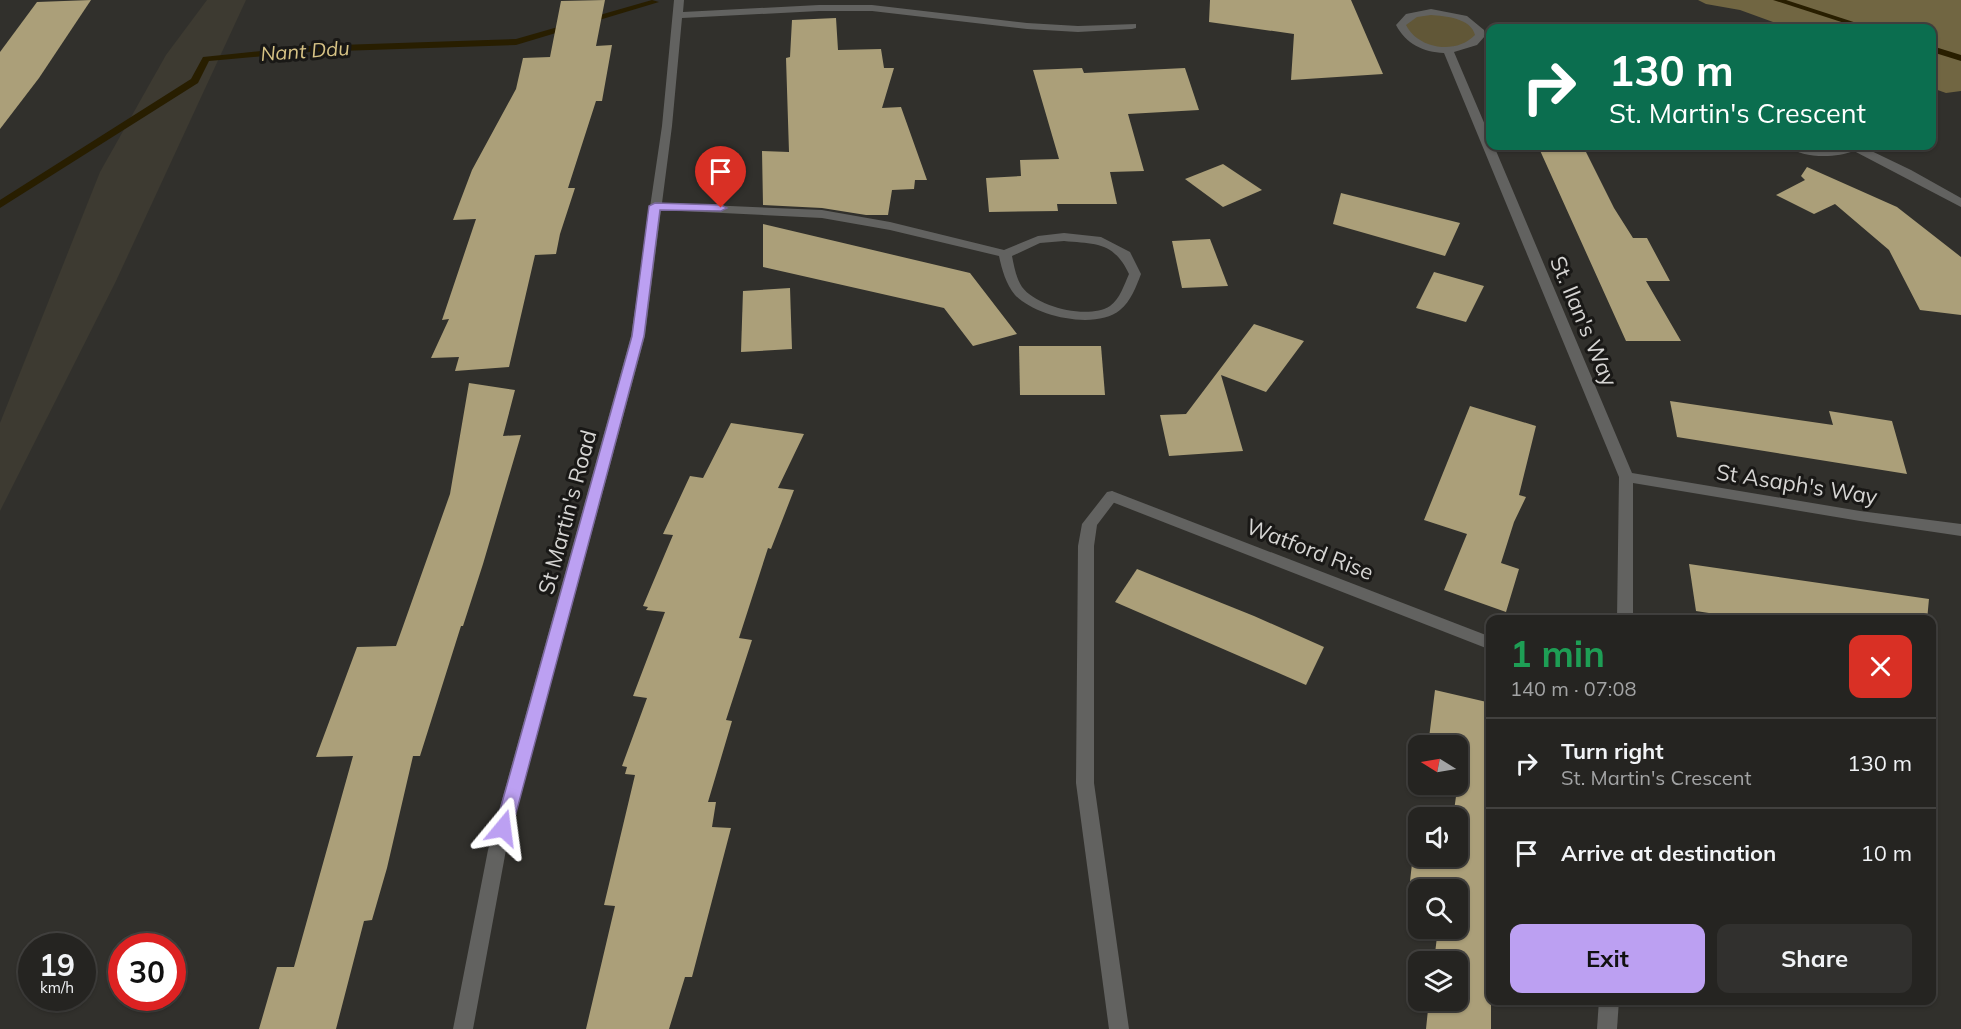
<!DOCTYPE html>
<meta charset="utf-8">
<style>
:root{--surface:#252421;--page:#31302e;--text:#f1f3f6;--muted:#a3a4a5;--line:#42413f;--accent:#bca0f2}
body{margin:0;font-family:Mulish,sans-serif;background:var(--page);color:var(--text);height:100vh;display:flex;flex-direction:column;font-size:22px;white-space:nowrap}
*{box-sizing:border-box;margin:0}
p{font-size:20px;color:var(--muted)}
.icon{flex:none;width:33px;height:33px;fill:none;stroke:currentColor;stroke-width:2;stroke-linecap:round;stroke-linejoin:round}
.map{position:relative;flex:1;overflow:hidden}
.details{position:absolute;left:1486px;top:615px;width:450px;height:390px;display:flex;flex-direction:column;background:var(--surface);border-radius:12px;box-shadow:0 2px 4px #0004,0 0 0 2px var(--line)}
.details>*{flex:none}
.banner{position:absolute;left:1486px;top:24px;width:450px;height:126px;border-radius:12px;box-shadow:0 2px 4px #0004,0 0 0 2px var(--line);background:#0b6e4f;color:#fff;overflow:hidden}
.needle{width:39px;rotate:281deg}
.tools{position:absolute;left:1408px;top:735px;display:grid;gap:12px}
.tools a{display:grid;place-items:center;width:60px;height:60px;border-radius:12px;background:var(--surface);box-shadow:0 2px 4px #0004,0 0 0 2px var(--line);font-size:30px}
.speed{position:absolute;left:18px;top:933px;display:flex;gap:12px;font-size:30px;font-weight:700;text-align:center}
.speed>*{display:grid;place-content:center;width:78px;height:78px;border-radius:50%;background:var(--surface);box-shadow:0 2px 4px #0004,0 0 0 2px var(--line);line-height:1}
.speed small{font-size:15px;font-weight:400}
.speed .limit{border:9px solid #d22;background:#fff;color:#111}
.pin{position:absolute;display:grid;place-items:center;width:51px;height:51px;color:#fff;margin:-62px -26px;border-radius:50% 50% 50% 0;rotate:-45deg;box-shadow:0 0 6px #0007}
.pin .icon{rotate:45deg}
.me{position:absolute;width:66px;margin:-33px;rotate:16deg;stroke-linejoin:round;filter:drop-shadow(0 0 4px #0008)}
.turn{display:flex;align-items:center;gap:21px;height:126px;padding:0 24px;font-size:27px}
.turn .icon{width:78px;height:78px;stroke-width:2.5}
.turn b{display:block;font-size:42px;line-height:51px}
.round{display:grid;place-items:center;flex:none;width:63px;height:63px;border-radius:12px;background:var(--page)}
.headline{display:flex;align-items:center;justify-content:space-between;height:102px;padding:0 24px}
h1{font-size:36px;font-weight:700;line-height:45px;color:#1e9e55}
.cta{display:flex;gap:12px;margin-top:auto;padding:12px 24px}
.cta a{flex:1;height:69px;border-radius:12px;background:var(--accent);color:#111;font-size:24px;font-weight:700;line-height:69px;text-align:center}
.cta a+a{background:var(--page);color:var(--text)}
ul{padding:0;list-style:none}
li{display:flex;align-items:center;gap:18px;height:90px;padding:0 24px;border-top:2px solid var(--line)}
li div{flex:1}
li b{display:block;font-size:22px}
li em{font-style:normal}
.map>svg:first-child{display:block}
.built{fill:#3d3a31}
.green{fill:#615737}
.forest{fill:#716642}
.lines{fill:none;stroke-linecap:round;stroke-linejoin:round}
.stream{fill:#281e00;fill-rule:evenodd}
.building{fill:#ab9f79}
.lane{fill:#626260;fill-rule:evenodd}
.street{fill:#626260;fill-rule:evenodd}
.route{fill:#bca0f2;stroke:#7a689d;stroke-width:1.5}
.labels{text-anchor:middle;stroke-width:6;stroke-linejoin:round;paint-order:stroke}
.far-water-label{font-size:20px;font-style:italic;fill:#d7c385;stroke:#191816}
.street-label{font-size:22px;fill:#d6d5d3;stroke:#191816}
</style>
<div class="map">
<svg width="1961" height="1029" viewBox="0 0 1961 1029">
<rect width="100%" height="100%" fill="#31302c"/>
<polygon class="built" points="207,0 246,0 116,281 0,511 0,423 100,172 166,55"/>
<polygon class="green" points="1419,13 1455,15 1479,30 1470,46 1436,48 1406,36 1404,20"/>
<polygon class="forest" points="1698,0 1961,0 1961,91 1946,93 1932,88 1932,28 1809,28 1773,22 1740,10 1706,4"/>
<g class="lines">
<g class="stream">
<polygon points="652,0 659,2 516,45 310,52 209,61 198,83 0,208 0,200 191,79 203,57 310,46 516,39"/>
<polygon points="1773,0 1786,0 1872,28 1860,28"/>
<polygon points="1932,46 1961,55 1961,61 1932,52"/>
</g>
</g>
<g class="building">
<polygon points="91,0 39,78 0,129 0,52 37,2"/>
<polygon points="605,0 596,46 612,45 602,101 596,101 568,188 575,188 560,234 556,254 535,255 509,367 455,371 459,357 431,358 449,319 442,320 476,219 453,220 472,170 516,89 523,58 550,57 561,1"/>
<polygon points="1210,0 1351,0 1383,74 1291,80 1294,34 1209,22"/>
<polygon points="836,18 838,50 881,49 884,68 894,68 882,108 901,107 927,180 915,180 914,189 892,190 888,215 866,215 822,208 763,205 762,151 789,152 786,58 790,57 792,20"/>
<polygon points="1082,68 1084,73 1185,68 1199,110 1128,114 1144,171 1110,172 1117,204 1057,204 1058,211 989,212 986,178 1021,176 1020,160 1059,159 1033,70"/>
<polygon points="1538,146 1584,148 1614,208 1633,238 1647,238 1670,281 1646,281 1681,341 1626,341"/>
<polygon points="1223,164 1262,190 1223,207 1185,179"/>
<polygon points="1807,167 1897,207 1961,257 1961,315 1920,310 1889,250 1835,204 1814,214 1776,195 1805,180 1801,176"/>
<polygon points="1341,193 1460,223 1445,256 1333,224"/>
<polygon points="763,224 970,273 1017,334 973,346 944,308 763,267"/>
<polygon points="1210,239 1228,286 1182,288 1172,241"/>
<polygon points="1434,272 1484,286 1466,322 1416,308"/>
<polygon points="790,288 792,349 741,352 743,291"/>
<polygon points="1254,324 1304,341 1266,392 1221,375 1243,451 1169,456 1160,415 1186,414"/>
<polygon points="1019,346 1101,346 1105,395 1020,395"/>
<polygon points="469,383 515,390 503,436 521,435 483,564 463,626 461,626 420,756 413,756 387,868 372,920 364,921 336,1029 259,1029 277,967 294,967 353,756 316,757 357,647 396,646 450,494"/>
<polygon points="1670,401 1833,425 1829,411 1892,421 1907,474 1677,437"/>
<polygon points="1470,406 1536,426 1519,495 1526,497 1514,522 1501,563 1519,569 1506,612 1444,590 1467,534 1424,520"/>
<polygon points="731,423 804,434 778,488 794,490 771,549 768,548 739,638 752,640 726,720 732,721 708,802 716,802 712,827 731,828 692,977 685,977 669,1029 586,1029 615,906 604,905 635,775 625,774 627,767 622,766 647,698 633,696 665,612 646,610 648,607 643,606 673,535 663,534 690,476 703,478"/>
<polygon points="1689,564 1929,599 1927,620 1754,620 1696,611"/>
<polygon points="1137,569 1254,616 1324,647 1306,685 1115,602"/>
<polygon points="1435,690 1491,703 1491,1029 1426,1029 1429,1000 1458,1000 1458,962 1434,962 1438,928 1458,928 1458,890 1419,890 1419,902 1408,899 1415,837 1419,838 1419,856 1458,856 1458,818 1453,818 1463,746 1428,746"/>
</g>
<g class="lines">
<polygon class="lane" points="1112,491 1119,496 1097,525 1094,546 1094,783 1129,1029 1109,1029 1076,783 1078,546 1082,524 1107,492"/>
<g class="street">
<path d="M 674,0 L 684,0 L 683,12 L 819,5 L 872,5 L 1027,23 L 1078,26 L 1136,24 L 1136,28 L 1132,29 L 1078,32 L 1027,29 L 872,11 L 819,11 L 682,18 L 672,126 L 662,203 L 822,210 L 890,222 L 1004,250 L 1038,236 L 1064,233 L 1101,237 L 1130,252 L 1141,274 C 1136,287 1131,301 1120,310 C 1096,330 1036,317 1015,295 C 1006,284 1002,270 999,256 L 890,230 L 822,218 L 661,210 L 645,336 L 506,850 L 473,1029 L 453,1029 L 488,850 L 631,336 L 662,126 ZM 1064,241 C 1096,244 1114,242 1129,274 C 1124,285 1120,299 1110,306 C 1088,320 1037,307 1022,287 C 1016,278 1014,266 1012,256 L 1040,243 Z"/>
<path d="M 1431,9 L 1467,16 L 1484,30 L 1485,36 L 1477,45 L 1454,52 L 1491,139 L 1491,146 L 1494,146 L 1632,473 L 1860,511 L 1961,524 L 1961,536 L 1860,521 L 1633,483 L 1633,620 L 1617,620 L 1619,477 L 1444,53 C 1423,52 1406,44 1396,25 L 1406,14 ZM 1431,15 C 1445,16 1471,18 1475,35 C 1456,55 1418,49 1406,25 L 1417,17 Z"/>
<path d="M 1787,146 L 1832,149 L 1847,146 L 1861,146 L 1911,170 L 1961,198 L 1961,207 L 1854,151 C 1836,158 1803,159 1787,146 Z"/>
<polygon points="1112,491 1491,637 1491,650 1107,500 1105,496"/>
<polygon points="1599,1000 1619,1000 1617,1029 1597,1029"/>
</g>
</g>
<polygon class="route" points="655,203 721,205 727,208 721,211 660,210 644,336 512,828 509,833 503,835 497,833 495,828 632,336 649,206"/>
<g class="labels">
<g class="far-water-label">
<text transform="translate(305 51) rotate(-4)" y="7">Nant Ddu</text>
</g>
<g class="street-label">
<text transform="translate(1584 321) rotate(67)" y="8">St. Ilan's Way</text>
<text transform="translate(1797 484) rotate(9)" y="8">St Asaph's Way</text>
<text transform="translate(567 512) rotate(-75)" y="8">St Martin's Road</text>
<text transform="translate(1310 549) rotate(21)" y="8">Watford Rise</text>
</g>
</g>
</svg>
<div class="tools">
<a><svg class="needle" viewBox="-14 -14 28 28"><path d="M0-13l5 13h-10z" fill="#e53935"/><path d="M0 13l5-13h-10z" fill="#a3a4a5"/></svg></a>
<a><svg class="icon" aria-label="sound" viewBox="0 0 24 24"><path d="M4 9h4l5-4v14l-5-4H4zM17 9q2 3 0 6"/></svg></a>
<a><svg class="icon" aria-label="search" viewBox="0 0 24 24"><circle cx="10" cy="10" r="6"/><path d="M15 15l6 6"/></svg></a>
<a><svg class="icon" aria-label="layers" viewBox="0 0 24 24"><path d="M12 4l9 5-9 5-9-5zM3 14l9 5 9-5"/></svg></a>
</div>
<div class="speed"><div>19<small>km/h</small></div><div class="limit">30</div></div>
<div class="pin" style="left:721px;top:208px;background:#d93025"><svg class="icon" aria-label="arrive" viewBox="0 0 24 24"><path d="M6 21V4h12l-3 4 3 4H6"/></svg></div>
<svg class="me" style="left:503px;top:828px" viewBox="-20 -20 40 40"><path d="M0-17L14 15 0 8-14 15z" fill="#bca0f2" stroke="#fff" stroke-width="4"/></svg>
<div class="banner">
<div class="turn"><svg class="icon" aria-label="right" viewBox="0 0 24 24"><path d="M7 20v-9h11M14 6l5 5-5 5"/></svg><div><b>130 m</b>St. Martin's Crescent</div></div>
</div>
<section class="details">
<div class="headline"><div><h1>1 min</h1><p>140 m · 07:08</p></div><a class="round" style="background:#d93025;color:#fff"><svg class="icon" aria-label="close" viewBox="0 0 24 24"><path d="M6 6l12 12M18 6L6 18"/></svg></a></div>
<ul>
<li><svg class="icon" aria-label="right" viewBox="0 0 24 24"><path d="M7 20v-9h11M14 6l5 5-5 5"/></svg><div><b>Turn right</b><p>St. Martin's Crescent</p></div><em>130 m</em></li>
<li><svg class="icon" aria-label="arrive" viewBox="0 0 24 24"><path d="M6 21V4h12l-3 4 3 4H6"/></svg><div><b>Arrive at destination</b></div><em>10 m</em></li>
</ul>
<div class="cta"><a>Exit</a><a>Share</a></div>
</section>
</div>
